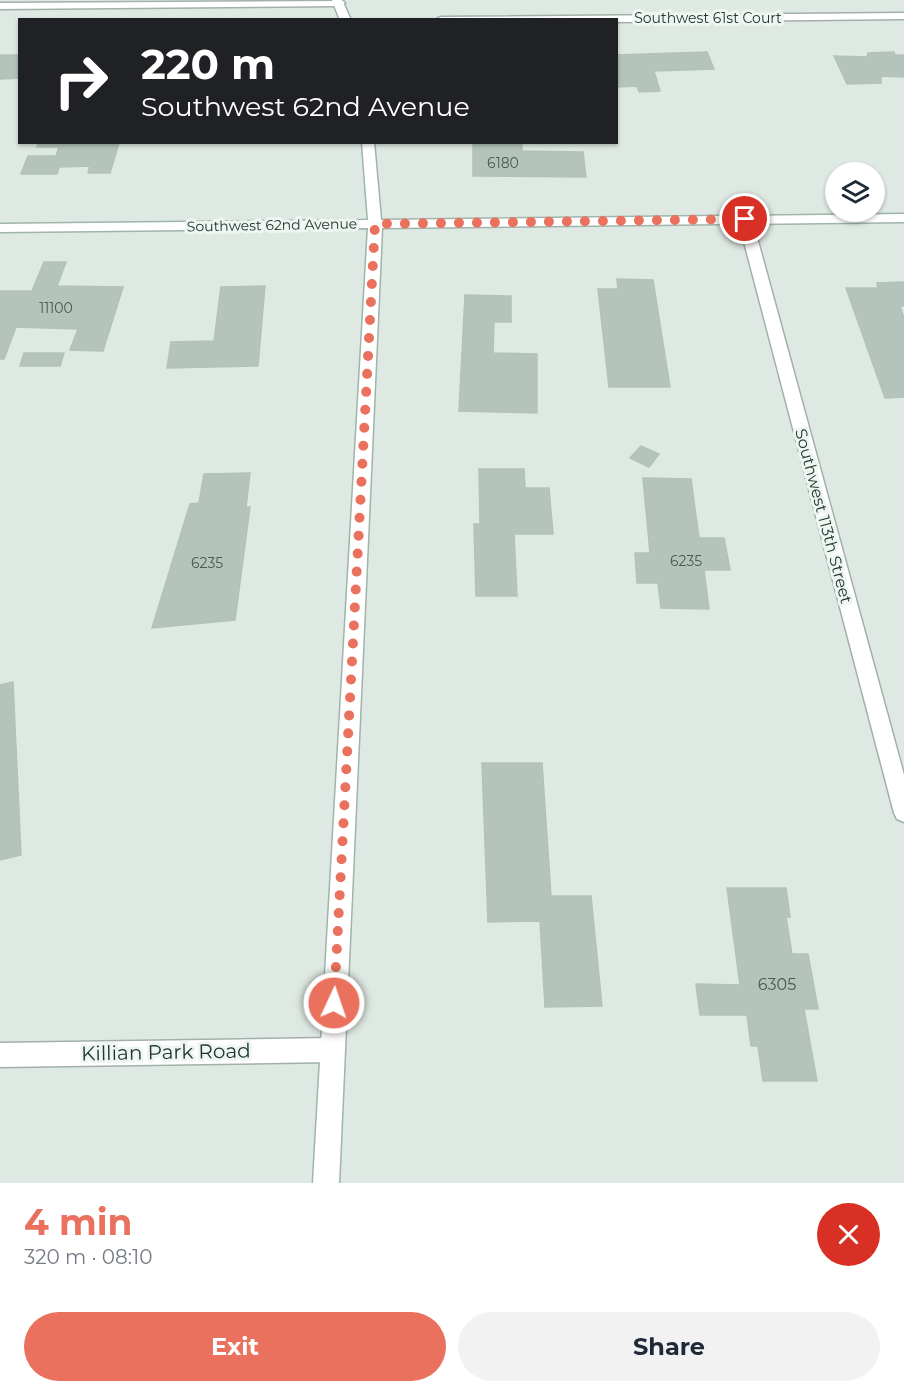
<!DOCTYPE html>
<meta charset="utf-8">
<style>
:root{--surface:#fff;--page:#f2f2f3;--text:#1f2937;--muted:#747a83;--accent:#e9715d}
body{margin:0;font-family:Montserrat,sans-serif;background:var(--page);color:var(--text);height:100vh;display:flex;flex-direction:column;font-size:22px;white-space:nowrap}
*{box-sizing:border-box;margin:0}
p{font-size:20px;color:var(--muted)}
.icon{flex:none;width:33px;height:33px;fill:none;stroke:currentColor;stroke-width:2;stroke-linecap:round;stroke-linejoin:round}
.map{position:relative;height:1183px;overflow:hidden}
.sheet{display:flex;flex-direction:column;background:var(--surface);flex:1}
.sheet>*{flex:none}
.top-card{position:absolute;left:18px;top:18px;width:600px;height:126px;border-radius:0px;box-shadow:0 2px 4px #0004;background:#202124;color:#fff;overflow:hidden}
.buttons{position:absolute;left:825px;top:162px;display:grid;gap:12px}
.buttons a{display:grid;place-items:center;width:60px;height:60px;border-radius:50%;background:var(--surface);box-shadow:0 2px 4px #0004;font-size:30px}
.pin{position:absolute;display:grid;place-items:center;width:51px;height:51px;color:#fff;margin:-26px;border:3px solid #fff;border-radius:50%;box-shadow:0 2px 6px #0007}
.me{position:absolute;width:66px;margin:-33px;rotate:3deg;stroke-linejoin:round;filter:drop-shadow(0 0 4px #0008)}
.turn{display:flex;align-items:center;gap:21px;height:126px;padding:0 24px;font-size:27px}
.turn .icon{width:78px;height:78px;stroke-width:2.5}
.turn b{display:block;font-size:42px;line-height:51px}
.round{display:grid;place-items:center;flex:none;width:63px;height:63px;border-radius:32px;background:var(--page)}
.overview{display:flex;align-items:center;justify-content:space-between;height:102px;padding:0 24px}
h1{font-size:36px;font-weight:700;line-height:45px;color:var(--accent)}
.primary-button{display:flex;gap:12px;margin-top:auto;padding:12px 24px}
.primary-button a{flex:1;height:69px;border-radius:36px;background:var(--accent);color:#fff;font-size:24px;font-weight:700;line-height:69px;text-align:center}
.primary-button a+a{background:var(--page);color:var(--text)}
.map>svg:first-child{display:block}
.building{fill:#b4c4bc;stroke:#b2c2ba;stroke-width:1.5}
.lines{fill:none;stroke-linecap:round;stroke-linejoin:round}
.street-casing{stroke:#a2b0a9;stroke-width:3}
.secondary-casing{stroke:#9fb4aa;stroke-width:3}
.street{fill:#fff;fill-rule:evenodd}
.secondary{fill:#fff;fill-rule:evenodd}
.route{stroke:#e9715d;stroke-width:10;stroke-dasharray:0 18}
.labels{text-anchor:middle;stroke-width:6;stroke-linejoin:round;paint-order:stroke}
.far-street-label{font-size:14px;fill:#21382f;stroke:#eff6f2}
.number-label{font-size:14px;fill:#465b52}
.street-label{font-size:16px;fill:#21382f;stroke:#eff6f2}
.near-number-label{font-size:16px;fill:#465b52}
.near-street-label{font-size:20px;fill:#21382f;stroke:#eff6f2}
</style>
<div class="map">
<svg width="904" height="1183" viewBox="0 0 904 1183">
<rect width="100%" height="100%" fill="#dfe9e3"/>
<g class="building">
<polygon points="707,52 714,69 654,71 660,91 639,92 637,86 616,87 616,55"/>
<polygon points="894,52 895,55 904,55 904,77 881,76 881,83 847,84 834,56 867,57 868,53"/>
<polygon points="0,55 20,55 20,78 0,79"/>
<polygon points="39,142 91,143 119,143 110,173 88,173 90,166 59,167 57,174 21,174 28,156 56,156 59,147 37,147"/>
<polygon points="473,142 522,142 522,151 583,152 586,177 473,176"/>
<polygon points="44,262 66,262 57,286 123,287 103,351 70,350 78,329 16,327 4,359 0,359 0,291 32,291"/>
<polygon points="617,279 653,280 670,387 609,387 598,289 618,289"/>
<polygon points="904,282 904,306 900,306 904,318 904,397 885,398 846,288 878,288 877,283"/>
<polygon points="265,286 258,366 167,368 171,342 214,341 221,287"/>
<polygon points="465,295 511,296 511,322 494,322 493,353 537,354 537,413 459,411"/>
<polygon points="24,353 64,353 60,366 20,366"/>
<polygon points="641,446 659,454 649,467 630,458"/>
<polygon points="479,469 524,469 525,488 549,488 553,534 514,534 517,596 476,596 474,524 480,524"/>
<polygon points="250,473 246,507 250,507 235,620 152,628 190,504 199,503 204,474"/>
<polygon points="643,478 691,479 699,538 724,538 730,570 704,570 709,609 661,608 658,583 637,583 635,553 650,553"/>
<polygon points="13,682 21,855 0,860 0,685"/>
<polygon points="482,763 542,763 551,896 591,896 602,1006 545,1007 540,921 488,922"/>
<polygon points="727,888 786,888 790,917 786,917 792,954 808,954 818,1009 804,1009 817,1081 763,1081 758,1046 751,1046 747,1015 700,1015 696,984 740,985"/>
</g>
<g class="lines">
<defs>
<g id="street">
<polygon points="343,1 345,3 339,6 0,9 0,3"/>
<polygon points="904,13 904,19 616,22 616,20 435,20 440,17"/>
<polygon points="745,215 752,219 904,775 904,822 897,819 894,813 738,219"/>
<polygon points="331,1038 339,1042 343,1050 339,1058 331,1062 0,1067 0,1043"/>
</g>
<g id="secondary">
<polygon points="332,0 342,0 351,20 340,20"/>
<polygon points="362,142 374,142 381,220 904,214 904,222 382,228 339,1183 313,1183 368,228 0,232 0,224 368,220"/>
</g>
</defs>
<use href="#street" class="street-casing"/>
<use href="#secondary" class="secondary-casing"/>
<use href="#street" class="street"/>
<use href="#secondary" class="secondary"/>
</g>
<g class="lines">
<polyline class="route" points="334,1003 375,224 745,219"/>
</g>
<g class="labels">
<g class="far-street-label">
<text x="708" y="23">Southwest 61st Court</text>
<text transform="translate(272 225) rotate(-1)" y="5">Southwest 62nd Avenue</text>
</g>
<g class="number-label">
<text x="503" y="168">6180</text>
<text x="56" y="313">11100</text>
<text x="686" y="566">6235</text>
<text x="207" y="568">6235</text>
</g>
<g class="street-label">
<text transform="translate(824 516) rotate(75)" y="6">Southwest 113th Street</text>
</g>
<g class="near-number-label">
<text x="777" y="990">6305</text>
</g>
<g class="near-street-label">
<text transform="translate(166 1052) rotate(-1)" y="7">Killian Park Road</text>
</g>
</g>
</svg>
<div class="buttons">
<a><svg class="icon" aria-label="layers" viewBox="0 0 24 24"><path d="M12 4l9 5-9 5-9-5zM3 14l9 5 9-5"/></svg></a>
</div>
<div class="pin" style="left:745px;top:219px;background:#d93025"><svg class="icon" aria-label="arrive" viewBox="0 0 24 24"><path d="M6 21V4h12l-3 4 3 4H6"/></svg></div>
<svg class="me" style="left:334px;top:1003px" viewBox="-20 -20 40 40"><circle r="17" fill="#e9715d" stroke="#fff" stroke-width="3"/><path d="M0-11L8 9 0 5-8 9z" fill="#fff"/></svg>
<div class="top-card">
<div class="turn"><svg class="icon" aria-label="right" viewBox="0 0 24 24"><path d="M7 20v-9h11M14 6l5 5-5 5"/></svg><div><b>220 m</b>Southwest 62nd Avenue</div></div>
</div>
</div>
<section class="sheet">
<div class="overview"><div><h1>4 min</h1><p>320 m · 08:10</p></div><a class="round" style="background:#d93025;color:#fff"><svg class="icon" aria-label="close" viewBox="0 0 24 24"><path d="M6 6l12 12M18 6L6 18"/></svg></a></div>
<div class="primary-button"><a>Exit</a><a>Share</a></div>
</section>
